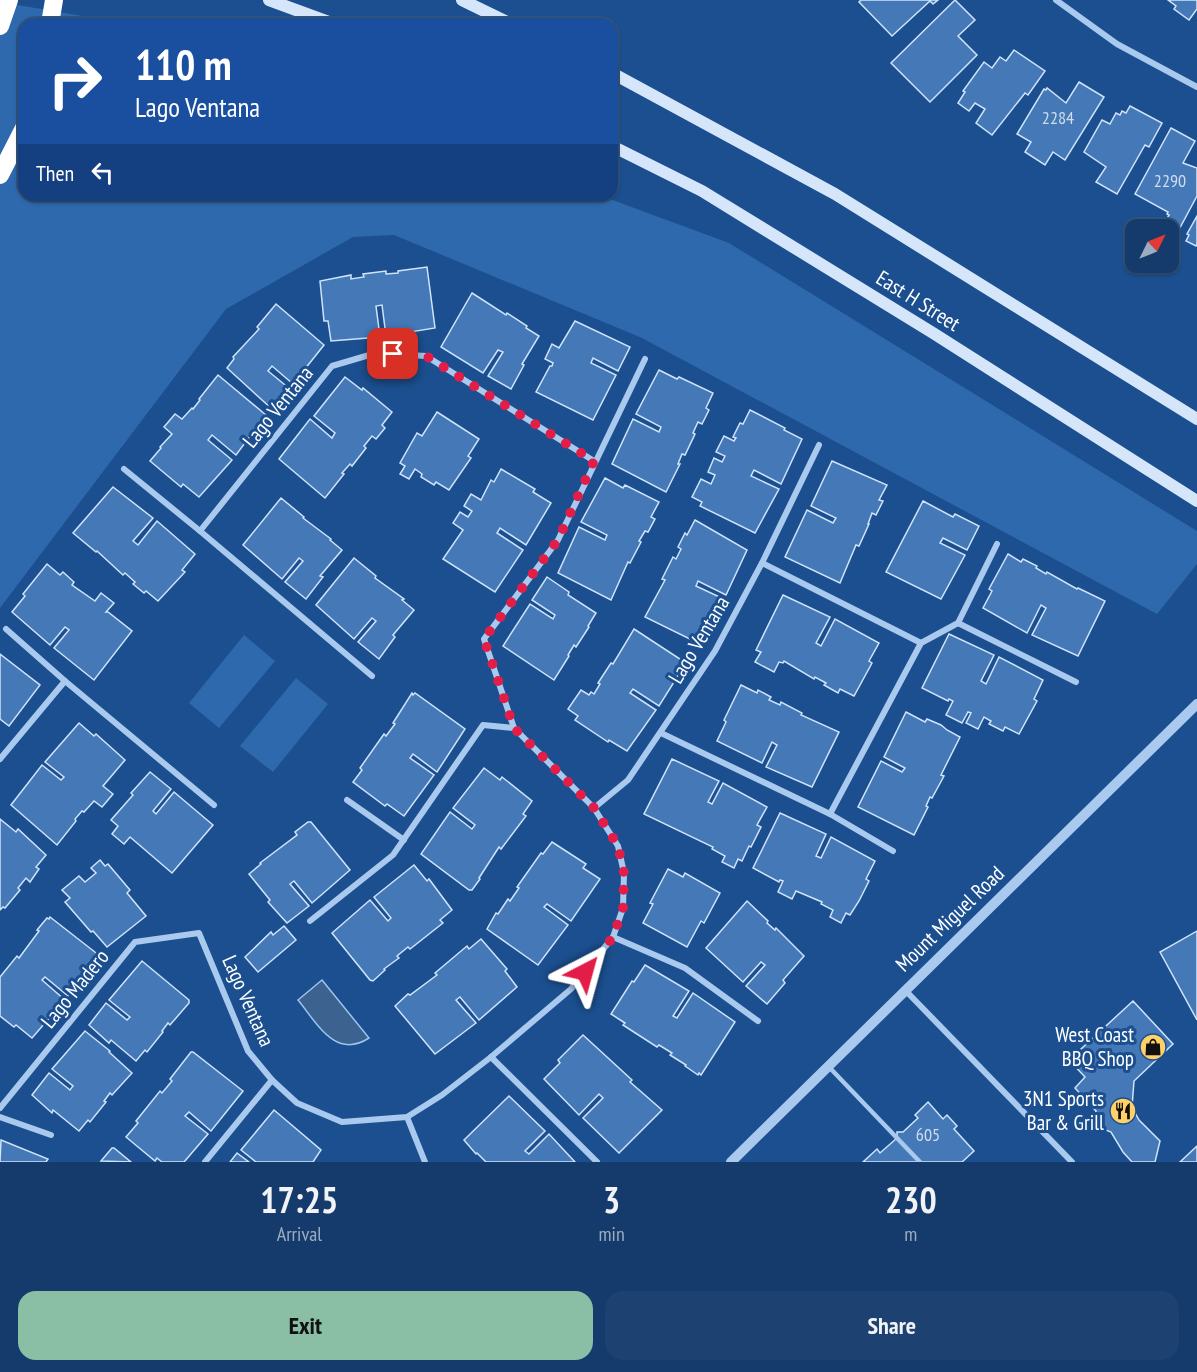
<!DOCTYPE html>
<style>
:root{--surface:#143b6b;--page:#1d4271;--text:#f1f3f6;--muted:#9dadc1;--line:#33557e;--accent:#8abfa5}
body{margin:0;font-family:"PT Sans Narrow",sans-serif;background:var(--page);color:var(--text);height:100vh;display:flex;flex-direction:column;font-size:22px;white-space:nowrap}
*{box-sizing:border-box;margin:0}
p{font-size:20px;color:var(--muted)}
.icon{flex:none;width:33px;height:33px;fill:none;stroke:currentColor;stroke-width:2;stroke-linecap:round;stroke-linejoin:round}
.map{position:relative;height:1162px;overflow:hidden}
.sheet{display:flex;flex-direction:column;background:var(--surface);flex:1}
.sheet>*{flex:none}
.banner{position:absolute;left:18px;top:18px;width:600px;height:183px;border-radius:18px;box-shadow:0 2px 4px #0004,0 0 0 2px var(--line);background:#1a4fa0;color:#fff;overflow:hidden}
.needle{width:39px;rotate:47deg}
.controls{position:absolute;left:1125px;top:219px;display:grid;gap:12px}
.controls a{display:grid;place-items:center;width:54px;height:54px;border-radius:12px;background:var(--surface);box-shadow:0 2px 4px #0004,0 0 0 2px var(--line);font-size:30px}
.pin{position:absolute;display:grid;place-items:center;width:51px;height:51px;color:#fff;margin:-26px;border-radius:12px;box-shadow:0 3px 9px #0006}
.me{position:absolute;width:66px;margin:-33px;rotate:39deg;stroke-linejoin:round;filter:drop-shadow(0 0 4px #0008)}
.turn{display:flex;align-items:center;gap:21px;height:126px;padding:0 18px;font-size:27px}
.turn .icon{width:78px;height:78px;stroke-width:2.5}
.turn b{display:block;font-size:42px;line-height:51px}
.then{display:flex;align-items:center;height:57px;padding:0 18px;background:#0003;gap:12px;font-size:22px}
.eta{display:flex;justify-content:space-evenly;align-items:center;height:102px;text-align:center}
.eta b{font-size:36px;font-weight:700;line-height:42px}
.primary-button{display:flex;gap:12px;margin-top:auto;padding:12px 18px}
.primary-button a{flex:1;height:69px;border-radius:18px;background:var(--accent);color:#111;font-size:24px;font-weight:700;line-height:69px;text-align:center}
.primary-button a+a{background:var(--page);color:var(--text)}
.map>svg:first-child{display:block}
.green{fill:#2e69ad}
.water{fill:#3c6290;stroke:#9cc4f0;stroke-width:1.5}
.building{fill:#4478b7;stroke:#cfe3fa;stroke-width:1.5}
.lines{fill:none;stroke-linecap:round;stroke-linejoin:round}
.service{stroke:#a9c9ee;stroke-width:4.5}
.minor{stroke:#a9c9ee;stroke-width:6}
.tertiary{stroke:#a9c9ee;stroke-width:10}
.secondary{stroke:#d6e6fa;stroke-width:12}
.motorway{stroke:#fff;stroke-width:18}
.route{stroke:#e11d48;stroke-width:10;stroke-dasharray:0 18}
.labels{text-anchor:middle;stroke-width:6;stroke-linejoin:round;paint-order:stroke}
.number-label{font-size:18px;fill:#d0dded}
.street-label{font-size:21px;fill:#fff;stroke:#1b4f8f}
.poi-label{font-size:21px;fill:#fff;stroke:#1b4f8f;text-anchor:end}
</style>
<div class="map">
<svg width="1197" height="1162" viewBox="0 0 1197 1162">
<rect width="100%" height="100%" fill="#1b4f8f"/>
<g class="green">
<polygon points="0,2 130,24 24,24 24,195 599,195 729,243 1197,531 1197,564 1157,614 642,338 394,235 353,237 226,309 0,608"/>
<polygon points="244,635 275,661 219,728 189,703"/>
<polygon points="296,678 328,704 273,772 240,746"/>
</g>
<path class="water" d="M 322,980 L 369,1038 C 335,1060 317,1023 298,1000 Z"/>
<g class="building">
<polygon points="861,0 938,0 933,4 930,1 892,36 859,2"/>
<polygon points="955,0 975,20 958,36 977,55 930,102 891,63"/>
<polygon points="1168,0 1197,0 1197,9 1189,20 1174,9 1176,6"/>
<polygon points="1014,50 1045,71 1028,95 1025,93 992,135 976,123 985,109 975,103 969,111 958,103 965,92 963,91 984,62 992,68 1000,57 1006,61"/>
<polygon points="1079,82 1104,97 1065,160 1053,152 1045,165 1025,152 1031,142 1017,134 1044,89 1046,90 1047,88 1066,103"/>
<polygon points="1130,106 1162,123 1149,147 1145,145 1117,194 1096,182 1106,167 1084,152 1102,120 1110,124 1116,113 1120,115 1122,111 1126,113"/>
<polygon points="1171,128 1195,141 1183,163 1197,168 1197,196 1175,237 1168,233 1168,230 1161,229 1169,215 1167,214 1168,212 1135,194"/>
<polygon points="1197,216 1197,244 1196,246 1186,241 1189,235 1187,234"/>
<polygon points="427,267 435,328 386,336 382,305 376,306 380,337 331,341 328,321 324,321 320,281 351,275 351,279 364,277 363,274 386,271 386,274 398,273 398,271"/>
<polygon points="472,293 506,315 507,313 527,326 526,328 539,336 522,364 524,365 511,389 488,376 503,352 498,350 483,373 441,347"/>
<polygon points="276,304 324,345 293,384 272,366 268,371 290,389 273,410 227,368 234,359 233,357 259,329 257,327"/>
<polygon points="575,321 630,347 618,371 593,358 591,363 616,375 593,420 536,392 550,366 552,366 553,363 545,359 552,344 559,348"/>
<polygon points="659,370 677,379 679,377 713,393 706,408 709,410 702,424 698,422 693,433 695,434 685,455 682,454 678,464 680,464 666,492 612,464 633,419 659,432 661,427 636,414"/>
<polygon points="218,375 266,415 236,455 212,435 208,440 232,460 199,497 183,484 181,487 150,461 161,448 160,447 172,434 164,427 175,414 182,419 192,408 193,409 200,400 199,399"/>
<polygon points="345,377 362,390 363,388 392,412 382,425 385,428 376,439 372,436 364,446 366,448 352,466 350,464 342,473 344,474 325,498 279,459 310,419 332,438 335,433 314,416"/>
<polygon points="750,410 785,428 784,430 802,439 781,484 754,470 751,476 779,489 755,533 700,506 702,502 692,497 701,479 711,484 715,475 708,472 714,458 722,462 725,456 716,452 724,436 734,441 736,438 733,437 740,423 743,424"/>
<polygon points="437,412 479,439 468,456 471,458 449,490 436,482 434,485 421,477 422,474 415,469 409,479 400,474 405,466 400,463 417,433 422,436"/>
<polygon points="832,461 887,485 879,500 883,501 876,515 872,513 868,524 869,524 859,546 856,545 840,583 785,557 807,510 833,523 836,518 811,506"/>
<polygon points="501,469 535,489 533,492 551,503 526,545 500,528 497,533 523,550 495,592 443,559 463,530 453,523 460,512 468,517 472,511 464,506 471,494 481,500 491,480 494,482"/>
<polygon points="605,478 623,488 625,485 659,502 651,517 655,519 648,532 645,531 639,541 641,542 630,563 628,562 611,600 558,573 579,527 605,540 607,535 581,522"/>
<polygon points="113,487 153,518 133,541 138,545 157,521 195,554 182,570 185,572 158,601 146,591 144,593 133,584 135,582 125,573 123,575 97,551 96,552 73,533"/>
<polygon points="281,498 304,517 303,518 331,539 330,540 342,550 320,576 323,577 306,599 285,582 303,561 299,558 282,579 243,545"/>
<polygon points="923,501 953,517 955,514 979,526 967,550 943,538 940,543 965,555 941,599 886,572"/>
<polygon points="695,520 747,550 726,595 698,581 696,586 724,599 700,644 645,617 665,580 662,579 673,557 676,559 681,549 678,547 685,533 687,535"/>
<polygon points="1008,554 1021,562 1023,559 1037,566 1036,568 1046,574 1047,572 1077,589 1078,588 1105,601 1078,656 1032,635 1046,608 1041,605 1027,633 983,608 992,591 989,589"/>
<polygon points="354,558 376,576 375,578 404,599 402,600 414,610 393,635 395,637 379,659 358,642 376,621 372,618 354,639 316,605"/>
<polygon points="47,564 60,575 63,572 74,582 72,585 95,601 101,593 114,603 106,612 108,612 132,631 94,680 54,648 69,630 65,627 50,645 12,612 25,596 23,594"/>
<polygon points="547,577 569,592 568,595 596,613 588,626 589,627 576,647 574,645 568,655 569,656 554,680 503,646 530,604 553,619 555,615 532,600"/>
<polygon points="783,595 830,617 816,643 821,646 835,619 879,643 869,661 872,663 854,696 840,689 838,693 824,685 826,683 815,677 814,679 784,661 783,663 779,662 774,672 755,662 761,652 756,650"/>
<polygon points="634,629 686,663 659,706 633,689 630,693 656,710 627,751 609,740 608,742 575,720 578,716 568,709 581,690 589,695 591,692 594,694 600,684 598,683 611,663 613,664"/>
<polygon points="949,634 994,655 981,681 986,684 999,657 1043,680 1034,699 1037,701 1019,734 1005,727 1003,731 989,724 991,721 984,717 978,729 966,723 971,713 968,712 962,723 946,715 953,701 949,699 948,701 922,688"/>
<polygon points="0,654 40,685 9,726 0,719"/>
<polygon points="741,685 757,693 758,690 771,697 769,700 780,705 781,702 802,713 801,715 839,732 812,787 766,767 777,745 772,742 762,763 717,741 726,722 724,720"/>
<polygon points="412,693 413,695 415,693 465,729 437,772 413,754 410,758 434,775 404,816 387,804 385,806 353,782 362,770 360,768 384,734 386,736 395,724 393,723"/>
<polygon points="906,712 925,722 927,719 941,725 947,730 960,737 941,775 944,776 932,798 930,797 926,806 928,807 914,835 858,807 881,761 902,772 905,768 884,757"/>
<polygon points="79,723 94,736 96,734 125,760 103,786 113,794 102,807 94,801 84,812 82,811 75,819 76,821 57,845 11,805 42,765 61,780 64,777 45,762"/>
<polygon points="672,759 719,781 708,802 712,804 723,783 767,807 757,825 761,827 751,847 749,846 742,861 738,859 734,868 722,862 725,856 712,849 713,847 644,814"/>
<polygon points="484,768 500,780 502,777 532,801 523,814 526,816 501,849 499,847 479,878 480,879 472,890 469,890 421,854 450,812 472,829 475,825 453,808"/>
<polygon points="150,772 171,789 153,811 156,814 174,792 213,825 172,873 130,837 124,844 112,834 118,826 111,820 133,795 131,793"/>
<polygon points="780,813 826,834 816,856 821,858 831,837 875,861 866,879 869,881 859,901 850,915 846,913 841,923 830,917 833,910 821,904 822,902 796,891 792,899 778,892 783,881 780,880 779,882 753,868"/>
<polygon points="0,819 16,832 18,829 46,855 36,867 39,869 30,882 26,878 18,888 20,890 5,908 3,907 0,910"/>
<polygon points="308,822 311,822 350,870 312,903 294,881 290,884 309,906 287,923 268,902 270,900 249,874 261,864 260,863 297,835 295,832"/>
<polygon points="552,842 586,864 583,868 600,879 571,921 547,904 544,907 568,925 538,965 487,929 496,913 498,914 508,899 510,901 519,888 517,887 541,853 543,854"/>
<polygon points="100,860 105,866 108,864 130,890 127,893 146,916 107,947 93,931 91,932 65,902 70,898 62,890 79,876 85,882 96,873 91,868"/>
<polygon points="414,865 427,881 429,879 452,910 440,920 443,923 410,949 408,947 397,956 399,958 384,969 385,970 373,981 370,980 332,933 370,900 388,921 391,918 374,897"/>
<polygon points="668,869 683,877 685,873 720,893 704,923 701,921 687,947 643,923 653,904 650,903"/>
<polygon points="747,901 768,921 767,923 775,930 776,928 804,956 783,980 785,983 767,1004 746,986 765,965 761,962 743,982 706,948"/>
<polygon points="50,917 100,956 68,996 45,977 42,980 65,1000 32,1038 16,1025 14,1027 0,1016 0,977 17,956 19,958 39,931 37,930 47,918 49,919"/>
<polygon points="284,926 296,940 258,972 245,957 271,932 273,935"/>
<polygon points="1197,931 1197,1020 1160,952"/>
<polygon points="481,939 507,969 505,971 517,987 479,1020 460,997 456,1000 476,1023 435,1054 395,1006 408,994 410,995 437,975 435,973 467,946 469,949"/>
<polygon points="142,961 189,1000 189,1003 170,1025 168,1023 162,1031 163,1032 147,1052 145,1050 136,1061 111,1040 109,1043 89,1025 106,1003 127,1020 130,1017 109,1000"/>
<polygon points="645,965 689,991 673,1016 677,1018 693,993 735,1022 701,1075 699,1073 698,1075 685,1066 686,1065 670,1055 672,1053 659,1045 657,1047 623,1025 625,1023 611,1014 632,981 634,982"/>
<polygon points="1133,1001 1173,1044 1134,1081 1132,1107 1139,1120 1160,1141 1155,1162 1132,1162 1123,1152 1111,1132 1093,1125 1096,1111 1075,1088 1085,1077 1069,1060"/>
<polygon points="85,1031 110,1051 109,1052 132,1073 112,1095 110,1093 104,1101 106,1102 90,1122 88,1120 79,1131 53,1110 52,1113 32,1095 49,1073 70,1090 73,1086 52,1069"/>
<polygon points="583,1035 632,1080 630,1082 662,1110 619,1153 583,1118 603,1098 599,1094 579,1115 544,1079 560,1063 558,1060"/>
<polygon points="191,1052 193,1052 243,1091 211,1131 189,1112 185,1116 208,1134 184,1162 162,1162 157,1158 155,1161 126,1137 138,1123 136,1121 160,1091 162,1093 172,1081 170,1079"/>
<polygon points="509,1096 545,1131 525,1151 529,1154 549,1134 575,1162 486,1162 477,1153 476,1154 464,1140"/>
<polygon points="928,1102 943,1119 947,1115 957,1126 954,1129 974,1151 962,1162 863,1162 877,1149 880,1153 897,1138 897,1132 903,1132 918,1118 915,1115"/>
<polygon points="274,1110 321,1150 313,1162 256,1162 241,1150"/>
<polygon points="1,1140 48,1159 46,1162 0,1162"/>
<polygon points="1197,1146 1197,1162 1180,1162"/>
<polygon points="112,1148 114,1148 131,1162 101,1161"/>
<polygon points="237,1153 249,1162 230,1162"/>
</g>
<g class="lines">
<polyline class="service" points="829,1067 920,1162"/>
<g class="minor">
<polyline points="1056,0 1117,44 1197,87"/>
<polyline points="124,469 200,531 372,676"/>
<polyline points="200,531 332,366 376,353 426,356 594,461"/>
<polyline points="762,563 921,643"/>
<polyline points="958,623 1076,682"/>
<polyline points="65,681 214,805"/>
<polyline points="661,733 830,814 893,851"/>
<polyline points="0,759 65,681 6,629"/>
<polyline points="347,800 404,840"/>
<polyline points="594,808 628,780 715,651 762,563 819,445"/>
<polyline points="830,814 921,643 958,623 997,544"/>
<polyline points="310,921 393,855 483,725 514,728"/>
<polyline points="613,937 685,968 758,1021"/>
<polyline points="905,990 1072,1162"/>
<polyline points="491,1057 597,1162"/>
<polyline points="0,1108 135,942 199,933 248,1051 272,1080 297,1103 342,1122 407,1117 442,1095 491,1057 571,989 613,937 623,908 624,873 618,846 594,808 514,728 484,639 558,540 645,359"/>
<polyline points="0,1117 51,1135"/>
<polyline points="407,1117 425,1162"/>
<polyline points="205,1162 272,1080"/>
</g>
<polyline class="tertiary" points="731,1162 1197,704"/>
<g class="secondary">
<polyline points="269,0 334,24"/>
<polyline points="462,0 511,24"/>
<polyline points="612,73 835,194 1197,419"/>
<polyline points="612,146 702,191 933,333 1197,501"/>
</g>
<g class="motorway">
<polyline points="50,24 54,0"/>
<polyline points="0,26 9,0"/>
<polyline points="0,175 24,128"/>
</g>
</g>
<g class="lines">
<polyline class="route" points="393,354 426,356 594,461 558,540 484,639 514,728 594,808 618,846 624,873 623,908 613,937 585,972"/>
</g>
<defs>
<symbol id="shop-disc" viewBox="-11 -11 22 22"><circle r="9.5" fill="#ffd166" stroke="#1b4f8f"/><path d="M-5-2.5h2.3a2.7 3.5 0 0 1 5.4 0H5L5.5 6h-11ZM-1.5-2.5h3a1.5 2.3 0 0 0-3 0Z" fill="#111"/></symbol>
<symbol id="restaurant-disc" viewBox="-11 -11 22 22"><circle r="9.5" fill="#ffd166" stroke="#1b4f8f"/><path d="M-5-6h1v4h1v-4h1v4h1v-4h1v5L-1.5 .5V6h-2V.5L-5-1ZM5-6V6H3V1.5H1.5Q1.5-4 5-6Z" fill="#111"/></symbol>
</defs>
<g fill-rule="evenodd">
<use href="#shop-disc" x="1138" y="1032" width="30" height="30"/>
<use href="#restaurant-disc" x="1108" y="1096" width="30" height="30"/>
</g>
<g class="labels">
<g class="number-label">
<text x="1058" y="124">2284</text>
<text x="1170" y="187">2290</text>
<text x="928" y="1141">605</text>
</g>
<g class="street-label">
<text transform="translate(918 301) rotate(32)" y="7">East H Street</text>
<text transform="translate(278 407) rotate(-51)" y="7">Lago Ventana</text>
<text transform="translate(699 640) rotate(-59)" y="7">Lago Ventana</text>
<text transform="translate(950 919) rotate(-44)" y="7">Mount Miguel Road</text>
<text transform="translate(75 989) rotate(-51)" y="7">Lago Madero</text>
<text transform="translate(248 1001) rotate(66)" y="7">Lago Ventana</text>
</g>
<g class="poi-label">
<text x="1134" y="1042">West Coast<tspan x="1134" dy="24">BBQ Shop</tspan></text>
<text x="1104" y="1106">3N1 Sports<tspan x="1104" dy="24">Bar &amp; Grill</tspan></text>
</g>
</g>
</svg>
<div class="controls">
<a><svg class="needle" viewBox="-14 -14 28 28"><path d="M0-13l5 13h-10z" fill="#e53935"/><path d="M0 13l5-13h-10z" fill="#9dadc1"/></svg></a>
</div>
<div class="pin" style="left:393px;top:354px;background:#d93025"><svg class="icon" aria-label="arrive" viewBox="0 0 24 24"><path d="M6 21V4h12l-3 4 3 4H6"/></svg></div>
<svg class="me" style="left:585px;top:972px" viewBox="-20 -20 40 40"><path d="M0-17L14 15 0 8-14 15z" fill="#e11d48" stroke="#fff" stroke-width="4"/></svg>
<div class="banner">
<div class="turn"><svg class="icon" aria-label="right" viewBox="0 0 24 24"><path d="M7 20v-9h11M14 6l5 5-5 5"/></svg><div><b>110 m</b>Lago Ventana</div></div>
<div class="then">Then<svg class="icon" aria-label="left" viewBox="0 0 24 24"><path d="M17 20v-9H6M10 6l-5 5 5 5"/></svg></div>
</div>
</div>
<section class="sheet">
<div class="eta">
<div><b>17:25</b><p>Arrival</p></div>
<div><b>3</b><p>min</p></div>
<div><b>230</b><p>m</p></div>
</div>
<div class="primary-button"><a>Exit</a><a>Share</a></div>
</section>
